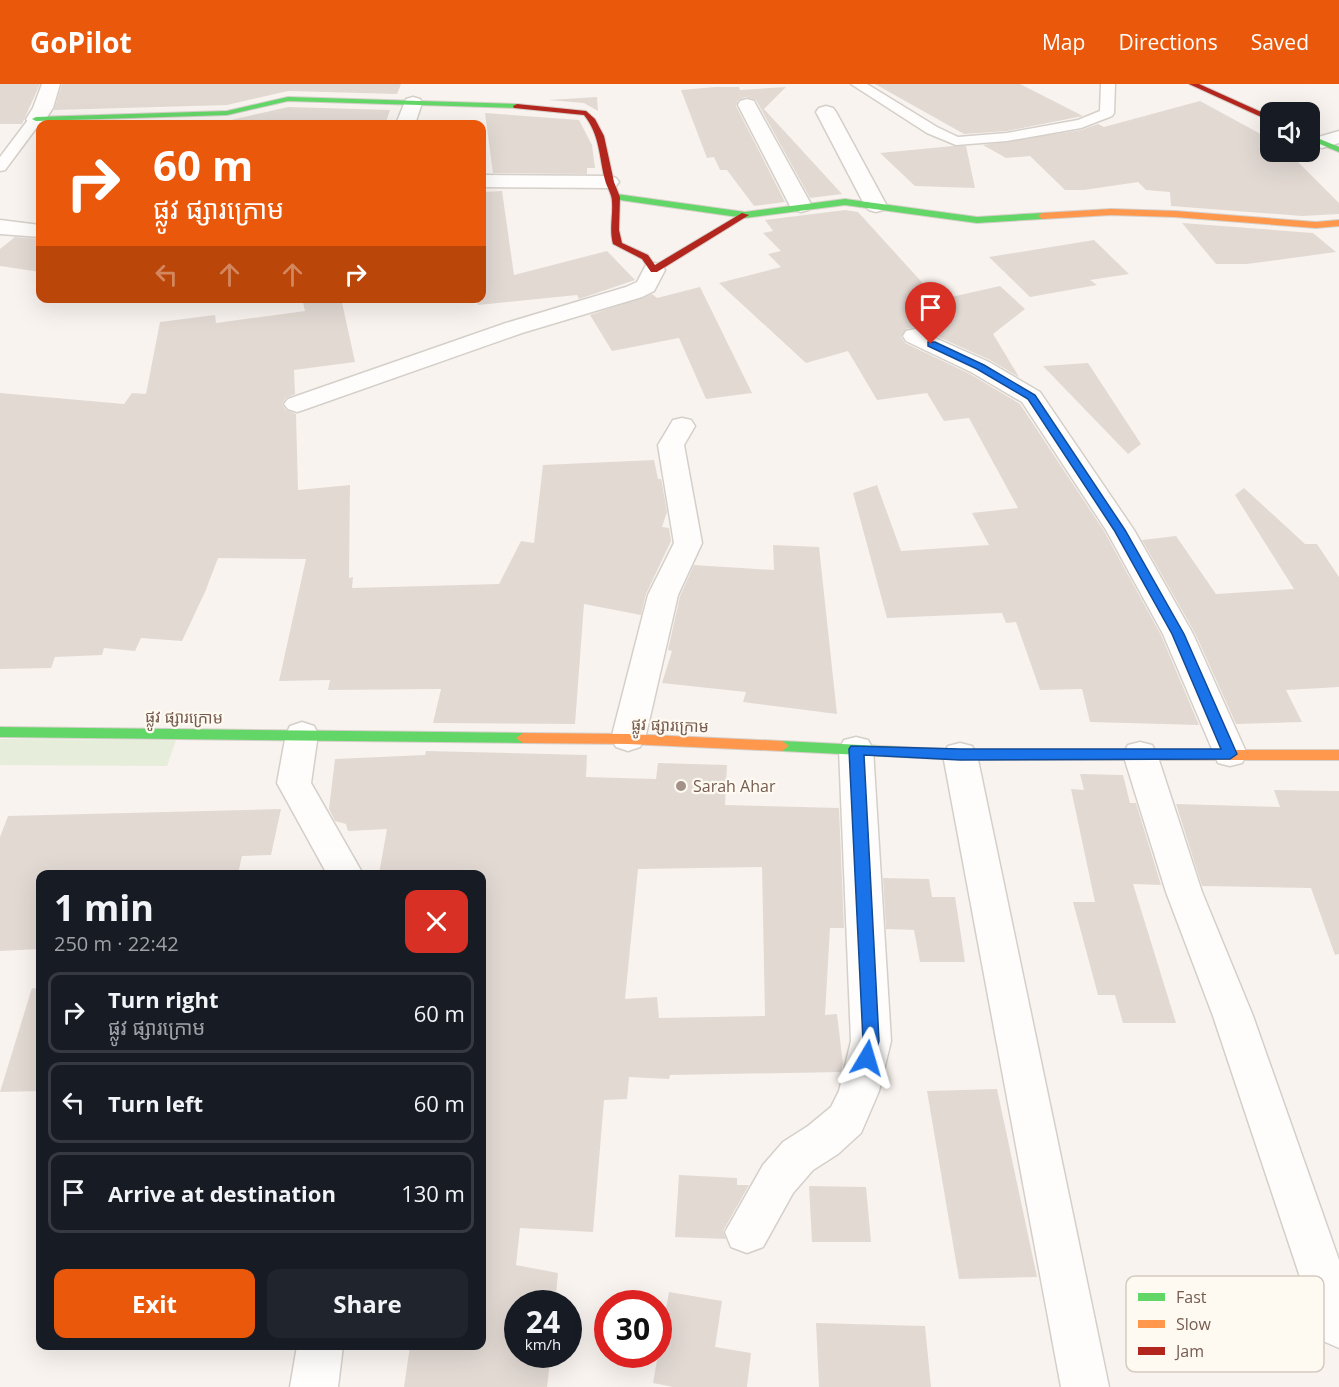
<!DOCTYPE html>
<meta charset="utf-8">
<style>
:root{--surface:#171b24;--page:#20242c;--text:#f1f3f6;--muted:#9ea1a6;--line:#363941;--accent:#ea580c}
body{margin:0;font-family:"Open Sans","Noto Sans Khmer",sans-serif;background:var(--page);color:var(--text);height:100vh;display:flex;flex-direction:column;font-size:22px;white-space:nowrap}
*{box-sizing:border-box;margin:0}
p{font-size:20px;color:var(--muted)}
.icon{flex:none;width:33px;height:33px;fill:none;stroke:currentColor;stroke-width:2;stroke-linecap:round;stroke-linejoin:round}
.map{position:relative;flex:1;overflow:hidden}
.drawer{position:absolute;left:36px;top:786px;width:450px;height:480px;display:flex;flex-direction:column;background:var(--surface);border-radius:12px;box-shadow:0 6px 24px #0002}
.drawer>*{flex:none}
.hud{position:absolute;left:36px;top:36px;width:450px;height:183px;border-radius:12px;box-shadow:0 6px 24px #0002;background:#ea580c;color:#fff;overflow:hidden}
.buttons{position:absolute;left:1260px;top:18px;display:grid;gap:12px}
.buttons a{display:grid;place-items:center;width:60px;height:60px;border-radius:12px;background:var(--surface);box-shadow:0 6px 24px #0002;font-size:30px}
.speed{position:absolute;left:504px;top:1206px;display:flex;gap:12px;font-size:30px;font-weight:700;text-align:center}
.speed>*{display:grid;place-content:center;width:78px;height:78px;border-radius:50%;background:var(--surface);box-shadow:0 6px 24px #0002;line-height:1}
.speed small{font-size:15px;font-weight:400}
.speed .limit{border:9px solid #d22;background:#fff;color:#111}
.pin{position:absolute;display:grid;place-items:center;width:51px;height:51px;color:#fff;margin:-62px -26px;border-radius:50% 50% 50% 0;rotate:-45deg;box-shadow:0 0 6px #0007}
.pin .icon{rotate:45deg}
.me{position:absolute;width:66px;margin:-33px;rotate:7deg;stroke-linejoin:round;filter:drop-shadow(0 0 4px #0008)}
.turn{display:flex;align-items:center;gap:21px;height:126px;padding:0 18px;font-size:27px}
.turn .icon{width:78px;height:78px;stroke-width:2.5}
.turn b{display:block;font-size:42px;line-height:51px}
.lanes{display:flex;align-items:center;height:57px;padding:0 18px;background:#0003;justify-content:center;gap:30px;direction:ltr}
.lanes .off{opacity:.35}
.round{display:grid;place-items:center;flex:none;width:63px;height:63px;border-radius:12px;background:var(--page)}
.overview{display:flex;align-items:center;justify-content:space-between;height:102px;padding:0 18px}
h1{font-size:36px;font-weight:700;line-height:45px}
.action{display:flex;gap:12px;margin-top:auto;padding:12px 18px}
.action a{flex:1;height:69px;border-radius:12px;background:var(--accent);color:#fff;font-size:24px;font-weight:700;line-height:69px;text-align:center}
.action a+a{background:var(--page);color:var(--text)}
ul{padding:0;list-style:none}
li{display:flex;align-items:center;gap:18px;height:81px;margin:0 12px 9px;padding:0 6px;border:3px solid var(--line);border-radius:12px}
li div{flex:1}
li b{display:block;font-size:22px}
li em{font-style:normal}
header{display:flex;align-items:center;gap:36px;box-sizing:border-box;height:84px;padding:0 30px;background:var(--accent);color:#fff}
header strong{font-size:28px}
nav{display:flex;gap:33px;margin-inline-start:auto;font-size:21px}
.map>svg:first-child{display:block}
.green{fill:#e6edda}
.building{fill:#e2d9d3;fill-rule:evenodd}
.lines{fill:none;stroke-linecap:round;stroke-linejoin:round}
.lane-casing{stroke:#d5cfc9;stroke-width:3}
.street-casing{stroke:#d5cfc9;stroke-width:3}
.fast-casing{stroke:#d6cfc9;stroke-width:2}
.slow-casing{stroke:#d6cfc9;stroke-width:2}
.jam-casing{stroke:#d6cfc9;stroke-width:2}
.lane{fill:#fefdfc;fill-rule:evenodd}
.street{fill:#fefdfc;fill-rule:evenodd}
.fast{fill:#63d668;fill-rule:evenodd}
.slow{fill:#ff974d;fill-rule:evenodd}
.jam{fill:#b3261e;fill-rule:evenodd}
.route{fill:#1a73e8;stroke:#114b97;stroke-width:1.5}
.poi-dot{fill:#a39187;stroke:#fef9f1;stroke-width:2}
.labels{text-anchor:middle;stroke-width:4.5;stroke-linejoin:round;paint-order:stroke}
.street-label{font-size:16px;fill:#755c4f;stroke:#fef9f1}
.poi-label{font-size:16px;fill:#755c4f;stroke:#fef9f1;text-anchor:start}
.key{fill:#fef9f1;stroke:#d5cac0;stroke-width:1.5}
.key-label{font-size:16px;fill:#755c4f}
</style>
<header>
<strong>GoPilot</strong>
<nav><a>Map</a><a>Directions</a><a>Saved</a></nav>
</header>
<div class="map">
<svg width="1339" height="1303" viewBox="0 0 1339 1303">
<rect width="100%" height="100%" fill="#f8f3ee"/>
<polygon class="green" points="0,655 176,656 167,682 0,681"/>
<g class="building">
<polygon points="0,0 40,0 22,40 0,40"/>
<polygon points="62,0 401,0 397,10 288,7 227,21 54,26"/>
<polygon points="875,0 1020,0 1083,32 1007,47 964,50"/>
<polygon points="715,3 739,3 740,6 786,3 764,25 842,110 810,114 756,16 746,13 738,16 736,22 785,118 754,122 727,86 720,86 714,73 707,74 681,6"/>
<polygon points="597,13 598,27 584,19 548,16"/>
<polygon points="1200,17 1270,55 1270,68 1288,68 1339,119 1339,130 1302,132 1171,122 1170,108 1146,106 1138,98 1084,106 1065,106 1030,72 1006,74 983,61 1081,46 1098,40 1104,43"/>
<polygon points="288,23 390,26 386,38 290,36 288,40 124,40 227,37"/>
<polygon points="485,29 579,36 592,61 595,84 587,84 587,90 493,89"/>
<polygon points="953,62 966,62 975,104 915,102 880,69"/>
<polygon points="502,107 514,191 607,167 635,196 579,215 577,211 478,221 477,214 482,214 482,108"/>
<polygon points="845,126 858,128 938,216 1000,202 1025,225 993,250 1019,293 990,276 916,243 906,245 901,253 905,259 970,290 1020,320 1104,447 1161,551 1199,641 1090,638 1082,605 1040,606 1016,538 1006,539 1002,529 887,534 853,409 877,401 901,467 989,461 972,429 1018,424 969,334 944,337 927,309 877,316 848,267 806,279 719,199 781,183 768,170 781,167 763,149 773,147 765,136"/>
<polygon points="1182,139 1313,149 1336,168 1247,180 1216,180"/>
<polygon points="15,153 40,155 40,188 0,182 0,165"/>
<polygon points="1094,156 1129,190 1090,196 1097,201 1030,213 989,173"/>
<polygon points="700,203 752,309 706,315 679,254 612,267 590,231 652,210 657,214"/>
<polygon points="302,214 341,214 355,278 294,286 295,310 286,314 282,320 286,326 296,330 298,406 350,401 349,494 353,493 352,504 499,500 521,457 534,459 543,381 654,376 658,395 661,395 662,399 667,428 662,443 669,444 671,457 646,510 641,531 584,520 575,640 433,639 441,605 328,606 330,596 279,597 306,475 218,474 205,508 182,557 141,554 135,567 104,564 102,571 55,573 51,584 0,585 0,309 124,320 132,309 146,310 160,238 215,231 216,239 305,227"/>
<polygon points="1088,279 1141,360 1128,370 1043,282"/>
<polygon points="1244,404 1305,460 1317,460 1339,493 1339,603 1286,606 1302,638 1236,640 1195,549 1142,456 1176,452 1216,510 1294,505 1235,411"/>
<polygon points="773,461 819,463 837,630 743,618 746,608 662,599 672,567 668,566 680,512 694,481 774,486"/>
<path d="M 426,667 L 587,671 L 586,693 L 656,695 L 658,679 L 727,681 L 725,721 L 839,724 L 844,844 L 830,844 L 825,931 L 837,930 L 843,980 L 841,988 L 670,991 L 669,995 L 629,993 L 627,1015 L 604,1016 L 593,1148 L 520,1144 L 516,1181 L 558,1189 L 555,1220 L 518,1220 L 518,1270 L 551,1270 L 547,1303 L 404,1303 L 410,1262 L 482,1262 L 482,790 L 379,790 L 387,745 L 348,747 L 346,740 L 335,737 L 329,725 L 335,675 L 425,671 ZM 762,783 L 765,932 L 659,934 L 657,913 L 625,915 L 638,785 Z"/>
<polygon points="1080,690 1123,691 1130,719 1136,719 1161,801 1133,800 1176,939 1123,939 1115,911 1098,911 1073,818 1095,818 1071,705 1084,706"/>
<polygon points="1274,706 1339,707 1339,870 1335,871 1311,804 1202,802 1176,720 1280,723"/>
<polygon points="281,725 271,771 242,772 238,790 40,790 40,865 0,867 0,753 8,732"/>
<polygon points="883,794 929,795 932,813 955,813 965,878 920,878 914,846 886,845"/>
<polygon points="32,904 40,905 40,1007 0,1008"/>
<polygon points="997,1005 1037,1193 959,1195 927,1007"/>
<polygon points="679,1091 737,1094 737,1101 749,1101 723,1147 726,1155 675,1153"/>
<polygon points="809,1102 866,1103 871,1158 812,1158"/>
<polygon points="669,1208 722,1217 715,1263 751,1269 747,1303 673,1303 653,1299"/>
<polygon points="816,1239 925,1242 931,1303 819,1303"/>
</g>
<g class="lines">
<defs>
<g id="lane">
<polygon points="851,0 867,0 937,43 958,53 1007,49 1078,36 1100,27 1101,0 1115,0 1114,29 1112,32 1081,44 1007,57 956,61 927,49"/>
<polygon points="36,31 43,35 5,86 0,87 0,73 31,32"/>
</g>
<g id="street">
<polygon points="42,0 60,0 53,24 43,39 29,39 26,35 33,24"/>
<polygon points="413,13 420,15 422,19 415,40 396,40 406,15"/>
<polygon points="747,15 754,17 756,21 812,122 808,126 801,128 794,126 790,122 738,21 740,17"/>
<polygon points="826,22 833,24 836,28 887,122 883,126 876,128 869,126 865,122 816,28 819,24"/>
<polygon points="1339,47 1339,59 1322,64 1315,62 1312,58 1315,54"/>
<polygon points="482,91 609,92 616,94 619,98 616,102 609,104 482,103"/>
<polygon points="0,136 40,141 40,153 0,150"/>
<polygon points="654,179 662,181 665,186 654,207 642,213 522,249 306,325 297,328 288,325 284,320 288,315 506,239 626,203 637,198 646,181"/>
<polygon points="915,245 989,278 1040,308 1134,446 1193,550 1247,670 1242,679 1230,682 1218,679 1163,550 1106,446 1022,318 971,288 906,257 903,252 906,247"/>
<polygon points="682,334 691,336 695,342 684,361 702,459 678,511 645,655 640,663 628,667 616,663 611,655 648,511 674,459 658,361 673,336"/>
<polygon points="302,638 314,642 318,650 311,699 363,790 327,790 277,699 286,650 290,642"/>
<polygon points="856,653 868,656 873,665 891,957 879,1007 861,1049 838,1070 813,1086 793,1109 763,1163 747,1169 731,1163 725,1148 763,1081 783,1058 808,1042 831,1023 839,1007 851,957 839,665 844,656"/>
<polygon points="1140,658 1152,661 1157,670 1202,808 1253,932 1339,1176 1339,1264 1323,1257 1316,1241 1213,932 1166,808 1123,670 1128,661"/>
<polygon points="960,659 972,662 977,671 1109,1303 1061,1303 943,671 948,662"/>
<polygon points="297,1262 343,1262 338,1303 290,1303"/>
</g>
<g id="fast">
<polygon points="288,13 517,20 521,22 517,24 288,17 227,31 36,37 32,35 36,33 227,27"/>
<polygon points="1310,51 1339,63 1339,68 1310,56"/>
<polygon points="616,110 745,128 845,115 977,133 1042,129 1046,132 1042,135 977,139 845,121 745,134 613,115 612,113"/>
<polygon points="0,643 523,649 530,654 523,659 0,653"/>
<polygon points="782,657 960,666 1068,666 1075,671 1068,676 960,676 782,667 775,662"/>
</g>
<g id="slow">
<polygon points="1111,125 1175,127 1316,138 1339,136 1339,142 1316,144 1175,133 1111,131 1042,135 1038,132 1042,129"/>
<polygon points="523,649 628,650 782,657 789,662 782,667 628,660 523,659 516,654"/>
<polygon points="1068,666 1339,666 1339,676 1068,676 1061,671"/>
</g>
<g id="jam">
<polygon points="1189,0 1199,0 1270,32 1270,37"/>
<path d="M 517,20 L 586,27 L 595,35 L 604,52 L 614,98 L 620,113 L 619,146 L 622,159 L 648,171 L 655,181 L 742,129 L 749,131 L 657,188 L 651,188 L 642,175 L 613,160 C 609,145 613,133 612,118 C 612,110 607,104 605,96 C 599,73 600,51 584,31 L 514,24 L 513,22 Z"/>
</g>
</defs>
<use href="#lane" class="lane-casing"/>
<use href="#street" class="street-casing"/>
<use href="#fast" class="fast-casing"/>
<use href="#slow" class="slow-casing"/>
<use href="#jam" class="jam-casing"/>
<use href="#lane" class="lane"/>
<use href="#street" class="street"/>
<use href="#fast" class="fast"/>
<use href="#slow" class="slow"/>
<use href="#jam" class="jam"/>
</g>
<polygon class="route" points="928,258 935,258 984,281 1035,311 1125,446 1184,550 1237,670 1230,675 960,676 864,671 879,957 873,979 867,981 861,979 859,974 863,957 849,665 851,662 960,665 1221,665 1172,550 1114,446 1028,315 977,285 928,262"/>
<circle class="poi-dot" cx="681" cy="702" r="6"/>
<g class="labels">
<g class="street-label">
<text transform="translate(184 633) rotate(1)" y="6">ផ្លូវ ផ្សារក្រោម</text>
<text transform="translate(670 641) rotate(2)" y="6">ផ្លូវ ផ្សារក្រោម</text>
</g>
<g class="poi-label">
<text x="693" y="708">Sarah Ahar</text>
</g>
</g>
<rect x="1126" y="1192" width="198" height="96" rx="9" class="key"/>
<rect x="1138" y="1209" width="27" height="8" fill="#63d668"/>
<rect x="1138" y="1236" width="27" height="8" fill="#ff974d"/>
<rect x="1138" y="1263" width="27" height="8" fill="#b3261e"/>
<g class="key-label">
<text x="1176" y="1219">Fast</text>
<text x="1176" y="1246">Slow</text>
<text x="1176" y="1273">Jam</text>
</g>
</svg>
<div class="buttons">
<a><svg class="icon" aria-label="sound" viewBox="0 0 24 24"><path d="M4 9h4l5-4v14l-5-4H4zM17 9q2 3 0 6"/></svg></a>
</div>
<div class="speed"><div>24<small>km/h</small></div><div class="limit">30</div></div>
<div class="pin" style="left:931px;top:260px;background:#d93025"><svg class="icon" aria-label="arrive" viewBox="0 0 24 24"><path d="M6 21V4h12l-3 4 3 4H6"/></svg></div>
<svg class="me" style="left:867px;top:974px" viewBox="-20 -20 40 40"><path d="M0-17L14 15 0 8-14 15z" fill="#1a73e8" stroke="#fff" stroke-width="4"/></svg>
<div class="hud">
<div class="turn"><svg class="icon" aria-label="right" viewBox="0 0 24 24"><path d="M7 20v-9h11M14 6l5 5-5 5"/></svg><div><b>60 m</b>ផ្លូវ ផ្សារក្រោម</div></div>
<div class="lanes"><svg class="icon off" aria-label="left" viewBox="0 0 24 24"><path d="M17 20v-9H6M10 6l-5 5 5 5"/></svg><svg class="icon off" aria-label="ahead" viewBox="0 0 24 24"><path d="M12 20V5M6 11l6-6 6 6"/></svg><svg class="icon off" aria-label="ahead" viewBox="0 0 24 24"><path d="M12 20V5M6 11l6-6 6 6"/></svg><svg class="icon" aria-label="right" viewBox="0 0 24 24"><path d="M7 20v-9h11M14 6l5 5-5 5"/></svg></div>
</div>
<section class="drawer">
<div class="overview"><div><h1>1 min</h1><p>250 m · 22:42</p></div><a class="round" style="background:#d93025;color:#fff"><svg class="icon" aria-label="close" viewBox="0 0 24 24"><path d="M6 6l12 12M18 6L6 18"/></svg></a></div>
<ul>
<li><svg class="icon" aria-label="right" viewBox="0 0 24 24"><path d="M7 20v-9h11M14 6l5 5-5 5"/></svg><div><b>Turn right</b><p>ផ្លូវ ផ្សារក្រោម</p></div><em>60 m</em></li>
<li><svg class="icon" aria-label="left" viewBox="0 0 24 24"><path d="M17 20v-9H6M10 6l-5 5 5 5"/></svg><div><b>Turn left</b></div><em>60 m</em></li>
<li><svg class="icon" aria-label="arrive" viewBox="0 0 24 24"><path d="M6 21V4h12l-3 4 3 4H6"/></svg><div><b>Arrive at destination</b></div><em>130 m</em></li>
</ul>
<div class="action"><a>Exit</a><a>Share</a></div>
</section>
</div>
